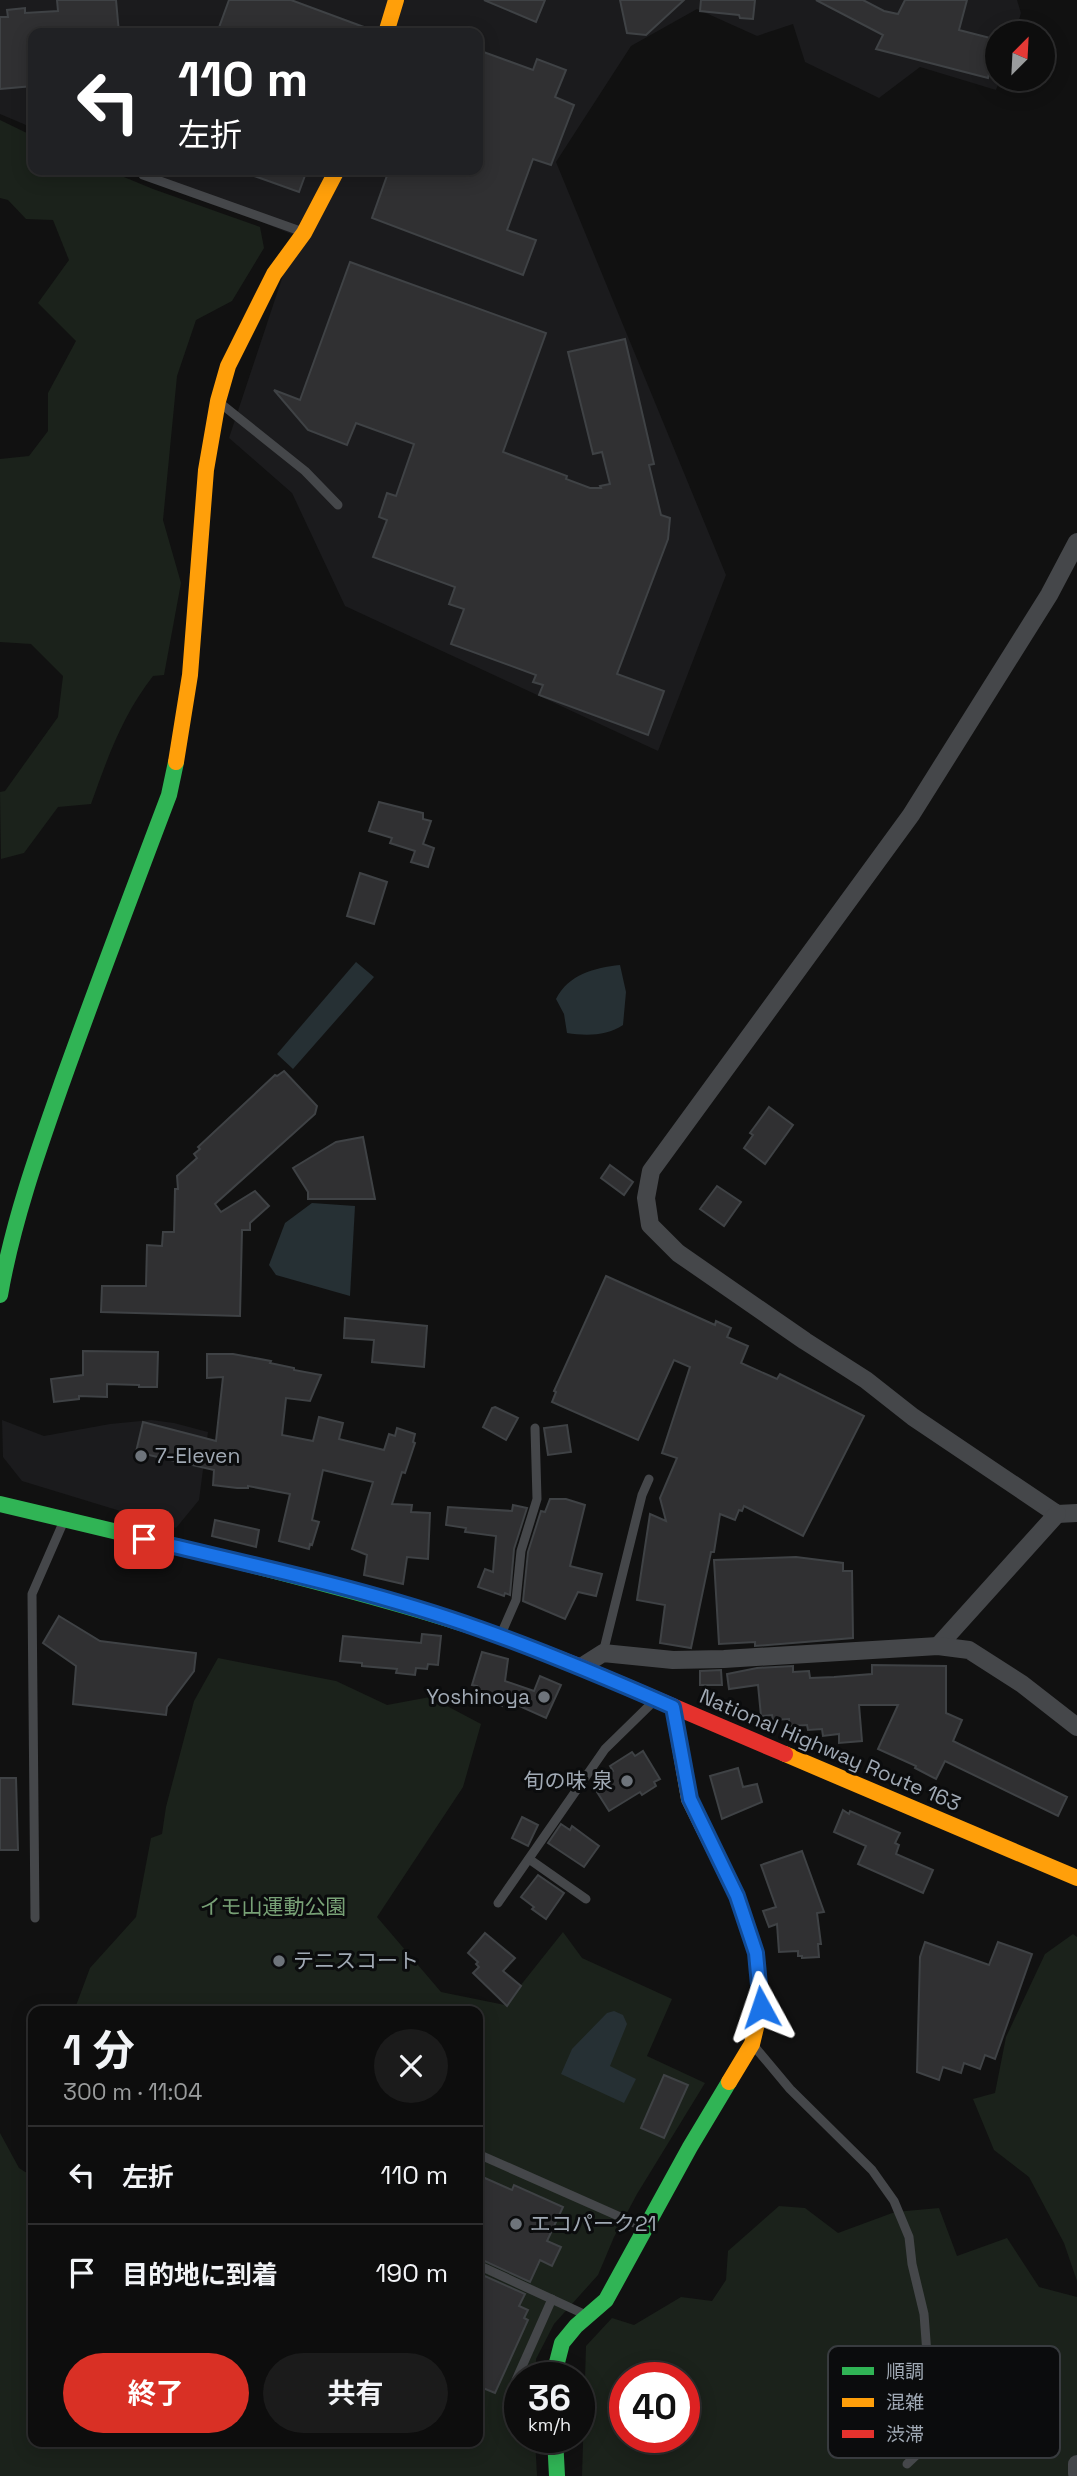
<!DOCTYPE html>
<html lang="ja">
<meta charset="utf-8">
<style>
:root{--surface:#0d0d0d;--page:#1b1b1b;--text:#f1f3f6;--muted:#9a9c9d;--line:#2d2d2e;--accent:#d93025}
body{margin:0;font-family:"Space Grotesk","Noto Sans JP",sans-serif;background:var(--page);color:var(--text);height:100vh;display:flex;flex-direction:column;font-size:26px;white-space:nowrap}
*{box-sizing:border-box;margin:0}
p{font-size:23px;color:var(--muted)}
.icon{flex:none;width:38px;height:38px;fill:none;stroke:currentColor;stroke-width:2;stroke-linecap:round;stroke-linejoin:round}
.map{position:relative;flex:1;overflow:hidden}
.sheet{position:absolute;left:28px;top:2006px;width:455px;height:441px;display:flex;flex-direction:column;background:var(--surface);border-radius:14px;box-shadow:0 4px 18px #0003,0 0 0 2px var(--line)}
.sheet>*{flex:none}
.hud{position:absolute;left:28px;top:28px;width:455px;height:147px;border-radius:14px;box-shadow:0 4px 18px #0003,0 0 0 2px var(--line);background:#202124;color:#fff;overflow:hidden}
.needle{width:46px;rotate:24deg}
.tools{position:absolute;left:985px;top:21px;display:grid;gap:14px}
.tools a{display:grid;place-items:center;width:70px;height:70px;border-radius:50%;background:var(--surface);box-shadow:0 4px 18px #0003,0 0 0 2px var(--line);font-size:35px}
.speed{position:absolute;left:504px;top:2362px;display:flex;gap:14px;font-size:35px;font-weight:700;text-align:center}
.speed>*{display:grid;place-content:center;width:91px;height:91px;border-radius:50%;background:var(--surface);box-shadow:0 4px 18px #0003,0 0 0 2px var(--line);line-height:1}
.speed small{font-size:18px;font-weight:400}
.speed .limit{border:10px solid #d22;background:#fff;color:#111}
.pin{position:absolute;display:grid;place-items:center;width:60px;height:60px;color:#fff;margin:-30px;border-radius:14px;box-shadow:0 4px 10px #0006}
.me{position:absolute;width:77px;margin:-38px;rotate:355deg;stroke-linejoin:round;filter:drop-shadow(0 0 5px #0008)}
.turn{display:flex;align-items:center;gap:24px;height:147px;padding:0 35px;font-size:32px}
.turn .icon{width:91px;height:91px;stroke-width:2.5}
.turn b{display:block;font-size:49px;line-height:60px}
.round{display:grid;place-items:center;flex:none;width:74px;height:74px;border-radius:37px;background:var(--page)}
.headline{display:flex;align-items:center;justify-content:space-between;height:119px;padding:0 35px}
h1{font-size:42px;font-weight:700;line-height:52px}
.action{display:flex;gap:14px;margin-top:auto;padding:14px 35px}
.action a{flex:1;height:80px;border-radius:42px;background:var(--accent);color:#fff;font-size:28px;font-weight:700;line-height:80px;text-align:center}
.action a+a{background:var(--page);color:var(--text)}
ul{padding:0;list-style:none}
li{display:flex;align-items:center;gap:21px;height:98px;padding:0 35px;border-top:2px solid var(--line)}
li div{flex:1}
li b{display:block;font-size:26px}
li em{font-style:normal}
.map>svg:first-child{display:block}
.built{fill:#1b1b1d}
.green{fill:#1b221b;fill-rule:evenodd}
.water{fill:#263034}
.building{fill:#303032;stroke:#3f4245;stroke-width:2}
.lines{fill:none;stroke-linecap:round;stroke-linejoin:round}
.lane{stroke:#45474a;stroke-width:9}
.street{stroke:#45474a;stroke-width:18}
.fast{stroke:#30b455;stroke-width:16}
.slow{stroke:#ff9f0a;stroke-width:16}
.jam{stroke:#e5322d;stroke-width:16}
.route-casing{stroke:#114b97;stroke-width:18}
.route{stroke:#1a73e8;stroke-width:12}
.poi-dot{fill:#6e747b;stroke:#0b0c0d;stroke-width:2.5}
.labels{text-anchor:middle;stroke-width:6;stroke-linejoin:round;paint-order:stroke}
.poi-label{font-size:21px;fill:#a0a9b4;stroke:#0b0c0d;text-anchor:start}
.street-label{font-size:21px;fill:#a0a9b4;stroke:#0b0c0d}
.park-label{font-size:21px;fill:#78a176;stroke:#0b0c0d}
.key{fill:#0b0c0d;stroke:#383b3f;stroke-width:2}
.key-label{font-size:19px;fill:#a0a9b4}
</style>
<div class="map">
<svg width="1077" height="2476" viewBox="0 0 1077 2476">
<rect width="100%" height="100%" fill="#111"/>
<g class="built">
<polygon points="0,0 1017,0 1021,13 1015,33 998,33 998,79 1000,79 996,90 920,67 879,98 805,62 793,24 757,36 697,9 631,46 556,162 726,575 658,751 345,606 292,493 229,438 296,236 135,170 478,170 478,33 33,33 33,128 0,114"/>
<polygon points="2,1420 44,1436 110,1424 151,1420 174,1423 208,1432 199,1500 176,1528 22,1481 3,1457"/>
</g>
<g class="green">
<path d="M 0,120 L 33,136 L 33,170 L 107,170 L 153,189 L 260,227 L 264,248 L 232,301 L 196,320 L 177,376 L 163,520 L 181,583 L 164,675 L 153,676 C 123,714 107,759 91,804 L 58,807 L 24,853 L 1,859 L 0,792 L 5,791 L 58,717 L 63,676 L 31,644 L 0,642 L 0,459 L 29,456 L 48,431 L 48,393 L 76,341 L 38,303 L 69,260 L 53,220 L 26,219 L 8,200 L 0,198 Z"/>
<polygon points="218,1658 336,1681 387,1705 430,1697 481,1724 463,1787 377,1917 441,1992 505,2005 563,1932 582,1958 672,1999 647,2056 705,2083 637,2194 614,2237 598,2275 554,2324 536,2359 536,2378 520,2378 520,2438 535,2438 537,2476 0,2476 0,2133 19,2168 33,2177 33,2441 478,2441 478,2011 74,2011 90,1968 136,1917 151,1838 162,1834 166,1807 194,1701"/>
<polygon points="1073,1934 1077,1937 1077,2281 1064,2243 1029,2177 994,2150 973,2099 995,2093 1006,2037 1045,1954"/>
<path d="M 779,2206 L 805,2208 L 838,2233 L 895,2212 L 939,2208 L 957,2256 L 1007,2238 L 1039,2287 L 1077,2297 L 1077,2476 L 582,2476 L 586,2346 L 612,2318 L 634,2325 L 681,2297 L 712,2301 L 726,2280 L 728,2251 ZM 625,2378 L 684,2378 L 684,2438 L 625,2438 Z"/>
</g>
<g class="water">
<polygon points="356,962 374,977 293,1069 277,1054"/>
<path d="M 620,965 L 626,992 L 623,1025 C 607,1036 586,1036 567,1033 L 564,1014 L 556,999 C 569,974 594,968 620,965 Z"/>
<polygon points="312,1203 355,1206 350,1296 276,1275 269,1265 285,1223"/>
<polygon points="614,2011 623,2015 627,2024 610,2066 636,2079 624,2103 561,2074 572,2049 607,2013"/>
</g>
<g class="building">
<polygon points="57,0 116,0 119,33 33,33 33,86 0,89 0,17 8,17 7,10 25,8 25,13 58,11"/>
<polygon points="229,0 291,0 372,30 372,33 217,33"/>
<polygon points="484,0 545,0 536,22"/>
<polygon points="620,0 684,0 646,35 627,33"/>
<polygon points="701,0 755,0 753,19 740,18 739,15 700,11"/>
<polygon points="816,0 863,0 884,11 898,14 905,0 967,0 959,30 998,40 996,70 990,69 988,78 876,49 883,35"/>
<polygon points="478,50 533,70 537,59 566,70 555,97 574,105 551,165 533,159 507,230 536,240 523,275 372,218 389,170 478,170"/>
<polygon points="243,170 307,170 299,192 243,172"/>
<polygon points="350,262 546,333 503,452 567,476 566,479 590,488 601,488 600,486 610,484 602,452 593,454 568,352 625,339 654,464 649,465 661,515 670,518 668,539 617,674 664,691 648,735 539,695 543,685 533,682 536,675 451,644 464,609 449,604 455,587 373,557 387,520 379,517 387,493 396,496 414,444 356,423 347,445 308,430 274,390 300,400"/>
<polygon points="379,802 423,813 423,819 431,821 423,844 434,848 428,867 411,862 415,851 390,843 392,838 369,831"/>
<polygon points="360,873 387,882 374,924 347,916"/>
<polygon points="284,1071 317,1106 315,1114 215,1204 221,1212 255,1191 269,1206 250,1223 250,1230 242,1230 240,1316 101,1312 102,1286 146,1286 147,1245 162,1246 163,1232 174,1232 175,1189 178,1189 177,1176 197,1158 194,1154 200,1149 198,1147 275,1075 277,1076"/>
<polygon points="769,1107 793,1125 765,1164 744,1148 753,1135 750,1133"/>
<polygon points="363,1137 375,1199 308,1199 308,1192 293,1168 336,1142"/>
<polygon points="610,1165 633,1182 624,1195 601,1178"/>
<polygon points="717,1186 741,1202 724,1226 700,1209"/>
<polygon points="606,1276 715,1325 716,1321 731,1328 727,1337 748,1346 741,1363 777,1379 780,1374 864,1416 803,1536 744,1506 742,1511 739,1510 735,1520 720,1514 714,1552 711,1552 691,1648 660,1643 665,1605 637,1600 650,1514 666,1521 660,1498 677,1458 662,1453 690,1367 674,1360 638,1440 552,1402 556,1392 554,1391"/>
<polygon points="345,1318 427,1326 424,1367 372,1362 374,1340 344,1338"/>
<polygon points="83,1351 158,1352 157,1387 139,1387 139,1385 107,1384 107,1397 79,1396 79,1399 54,1402 51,1379 83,1375"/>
<polygon points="207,1354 233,1354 271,1361 270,1363 294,1368 294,1370 321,1375 310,1401 286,1398 282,1435 313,1441 319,1417 343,1423 339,1439 384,1450 389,1434 395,1436 397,1428 415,1434 413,1442 415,1443 405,1473 402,1472 392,1504 412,1505 411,1512 430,1513 428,1559 407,1557 403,1584 364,1575 367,1555 352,1549 373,1482 323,1470 312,1520 319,1522 312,1545 310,1544 309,1549 279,1541 290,1494 248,1486 248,1488 237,1488 213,1485 214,1470 136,1452 143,1422 216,1441 223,1377 207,1378"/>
<polygon points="495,1407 518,1418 506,1440 483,1427 492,1408"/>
<polygon points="567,1425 571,1452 548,1455 544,1428"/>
<polygon points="550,1499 566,1499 585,1505 570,1566 602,1574 596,1596 578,1592 565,1619 523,1601 528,1552 541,1511 545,1512"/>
<polygon points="513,1505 527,1508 514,1549 510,1595 505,1593 504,1596 478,1587 485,1569 493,1572 496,1536 465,1532 466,1528 446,1525 448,1507 512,1511"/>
<polygon points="215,1520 259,1530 256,1547 212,1536"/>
<polygon points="796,1557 843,1563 843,1571 852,1571 853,1638 755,1646 755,1642 719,1644 714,1560"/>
<polygon points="59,1616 100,1641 196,1653 194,1671 167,1707 166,1715 73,1704 76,1666 43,1643"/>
<polygon points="422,1634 441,1636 438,1665 428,1664 427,1669 416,1668 415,1675 396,1673 397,1669 362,1666 362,1663 340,1661 343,1636 421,1643"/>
<polygon points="482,1652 508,1659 505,1681 534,1691 540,1676 561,1685 546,1718 504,1699 502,1706 473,1698 477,1686 472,1685"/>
<polygon points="872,1665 946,1666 946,1713 962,1720 953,1741 1067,1797 1058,1816 945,1761 936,1779 915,1768 916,1766 878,1749 898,1705 859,1705 862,1741 839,1743 839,1734 823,1736 822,1729 808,1730 807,1725 789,1726 789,1719 773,1720 772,1715 761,1716 758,1685 729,1689 727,1674 757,1668 793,1666 793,1672 809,1671 810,1678 834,1677 872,1674"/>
<polygon points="721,1670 722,1685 700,1685 700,1671"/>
<polygon points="643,1751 660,1779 654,1782 656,1786 642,1795 640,1792 609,1811 592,1784 613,1771 610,1766 632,1752 635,1756"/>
<polygon points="738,1768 743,1787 757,1784 762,1802 722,1819 710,1776"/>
<polygon points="0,1778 16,1778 18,1850 0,1850"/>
<polygon points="843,1810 849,1814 850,1811 900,1833 895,1843 899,1845 896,1854 933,1870 923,1893 858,1864 866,1846 834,1832"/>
<polygon points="522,1817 538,1825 528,1846 512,1838"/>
<polygon points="561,1824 570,1830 572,1826 599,1846 584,1867 548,1843"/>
<polygon points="802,1851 824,1912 817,1913 821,1944 818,1944 819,1957 802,1958 802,1956 798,1956 798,1951 779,1952 777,1924 769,1927 763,1911 776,1907 761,1865"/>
<polygon points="538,1875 564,1893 546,1919 532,1909 534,1907 521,1897"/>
<polygon points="485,1933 515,1958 503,1971 521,1986 507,2006 473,1973 479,1967 476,1964 478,1962 468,1953"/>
<polygon points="925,1942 989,1965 998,1942 1032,1954 995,2059 985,2055 980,2069 964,2063 961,2073 943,2067 939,2080 917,2072 920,1957"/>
<polygon points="664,2075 688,2085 664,2138 641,2128"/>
<polygon points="478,2175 512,2190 514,2185 563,2207 547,2241 561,2247 552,2266 540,2260 530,2282 478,2258"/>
<polygon points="478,2273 525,2294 519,2306 528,2310 524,2318 528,2320 495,2393 478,2386"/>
</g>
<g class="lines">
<g class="lane">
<polyline points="143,175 303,232"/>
<polyline points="220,403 305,471 338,505"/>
<polyline points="502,1632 516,1600 521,1551 537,1499 535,1428"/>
<polyline points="603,1653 642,1495 649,1479"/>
<polyline points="529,1859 586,1899"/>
<polyline points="498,1903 605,1749 652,1703"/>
<polyline points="35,1918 32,1594 63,1523"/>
<polyline points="754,2046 790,2089 872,2170 894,2201 909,2237 912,2264 924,2314 927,2354 938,2382 949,2394 1003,2414 1017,2427 1006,2432 977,2425 962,2429 927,2445 907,2464"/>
<polyline points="478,2154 643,2227"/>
<polyline points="478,2265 586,2315"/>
<polyline points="520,2380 516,2380 552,2299"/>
</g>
<g class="street">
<polyline points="1077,542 1049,595 911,815 651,1171 646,1198 650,1225 678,1253 805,1341 866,1380 913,1417 1057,1514 1077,1513"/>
<polyline points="938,1646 1057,1514"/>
<polyline points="581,1667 603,1653 673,1660 724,1659 938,1646 969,1650 1022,1684 1077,1727"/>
<polyline points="1077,2464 1077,2473"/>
</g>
<g class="fast">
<path d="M 0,1295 C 13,1221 38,1151 63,1080 C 97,985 133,890 169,795 L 176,762"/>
<path d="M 0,1504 C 106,1529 212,1554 317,1582 C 382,1599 448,1617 511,1640"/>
<polyline points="553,2378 562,2343 576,2326 606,2300 690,2147 729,2082"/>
<polyline points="555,2438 557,2476"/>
</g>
<g class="slow">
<polyline points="386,33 396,0"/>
<polyline points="176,762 190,675 206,470 218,401 228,366 274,274 304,233 337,170"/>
<polyline points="673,1707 689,1799 737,1896 756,1953 761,2007 752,2044 729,2082"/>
<polyline points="785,1754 1077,1878"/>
</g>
<polyline class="jam" points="511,1640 581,1667 785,1754"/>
</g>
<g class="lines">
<defs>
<path id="route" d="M 144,1539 C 256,1566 371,1590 480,1629 C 545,1652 609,1679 673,1707 L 690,1799 L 737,1896 L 756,1953 L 761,2007"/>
</defs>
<use href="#route" class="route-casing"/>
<use href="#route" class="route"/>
</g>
<g class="poi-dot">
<circle cx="141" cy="1456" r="7"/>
<circle cx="544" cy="1697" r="7"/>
<circle cx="627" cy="1781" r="7"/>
<circle cx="279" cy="1961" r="7"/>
<circle cx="516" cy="2224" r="7"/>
</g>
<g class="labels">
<g class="poi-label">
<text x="155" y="1463">7-Eleven</text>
<text x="530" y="1704" text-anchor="end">Yoshinoya</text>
<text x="613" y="1788" text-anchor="end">旬の味 泉</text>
<text x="293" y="1968">テニスコート</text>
<text x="530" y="2231">エコパーク21</text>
</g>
<g class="street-label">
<text transform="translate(830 1750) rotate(23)" y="7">National Highway Route 163</text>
</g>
<g class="park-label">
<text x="273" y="1914">イモ山運動公園</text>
</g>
</g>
<rect x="828" y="2346" width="232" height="112" rx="10" class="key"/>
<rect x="842" y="2367" width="32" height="8" fill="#30b455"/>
<rect x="842" y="2398" width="32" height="9" fill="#ff9f0a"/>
<rect x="842" y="2430" width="32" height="8" fill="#e5322d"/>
<g class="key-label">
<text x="886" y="2378">順調</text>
<text x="886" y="2409">混雑</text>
<text x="886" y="2441">渋滞</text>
</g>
</svg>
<div class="tools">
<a><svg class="needle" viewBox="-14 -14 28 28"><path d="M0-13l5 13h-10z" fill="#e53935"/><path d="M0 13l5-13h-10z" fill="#9a9c9d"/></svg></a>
</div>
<div class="speed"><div>36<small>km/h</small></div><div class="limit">40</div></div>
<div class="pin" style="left:144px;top:1539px;background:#d93025"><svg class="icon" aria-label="arrive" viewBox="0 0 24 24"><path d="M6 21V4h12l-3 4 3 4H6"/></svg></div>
<svg class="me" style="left:761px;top:2007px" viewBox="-20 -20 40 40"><path d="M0-17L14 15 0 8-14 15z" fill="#1a73e8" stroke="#fff" stroke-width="4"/></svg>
<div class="hud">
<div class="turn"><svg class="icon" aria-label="left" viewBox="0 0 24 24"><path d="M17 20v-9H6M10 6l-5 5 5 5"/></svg><div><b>110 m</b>左折</div></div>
</div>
<section class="sheet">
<div class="headline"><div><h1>1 分</h1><p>300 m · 11:04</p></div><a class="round"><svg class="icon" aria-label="close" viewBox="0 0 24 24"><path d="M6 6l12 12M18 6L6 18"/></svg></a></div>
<ul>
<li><svg class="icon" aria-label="left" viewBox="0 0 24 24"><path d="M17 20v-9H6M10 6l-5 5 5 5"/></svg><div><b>左折</b></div><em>110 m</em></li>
<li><svg class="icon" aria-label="arrive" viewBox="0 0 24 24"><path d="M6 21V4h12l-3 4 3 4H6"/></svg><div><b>目的地に到着</b></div><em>190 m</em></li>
</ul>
<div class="action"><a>終了</a><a>共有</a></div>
</section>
</div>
